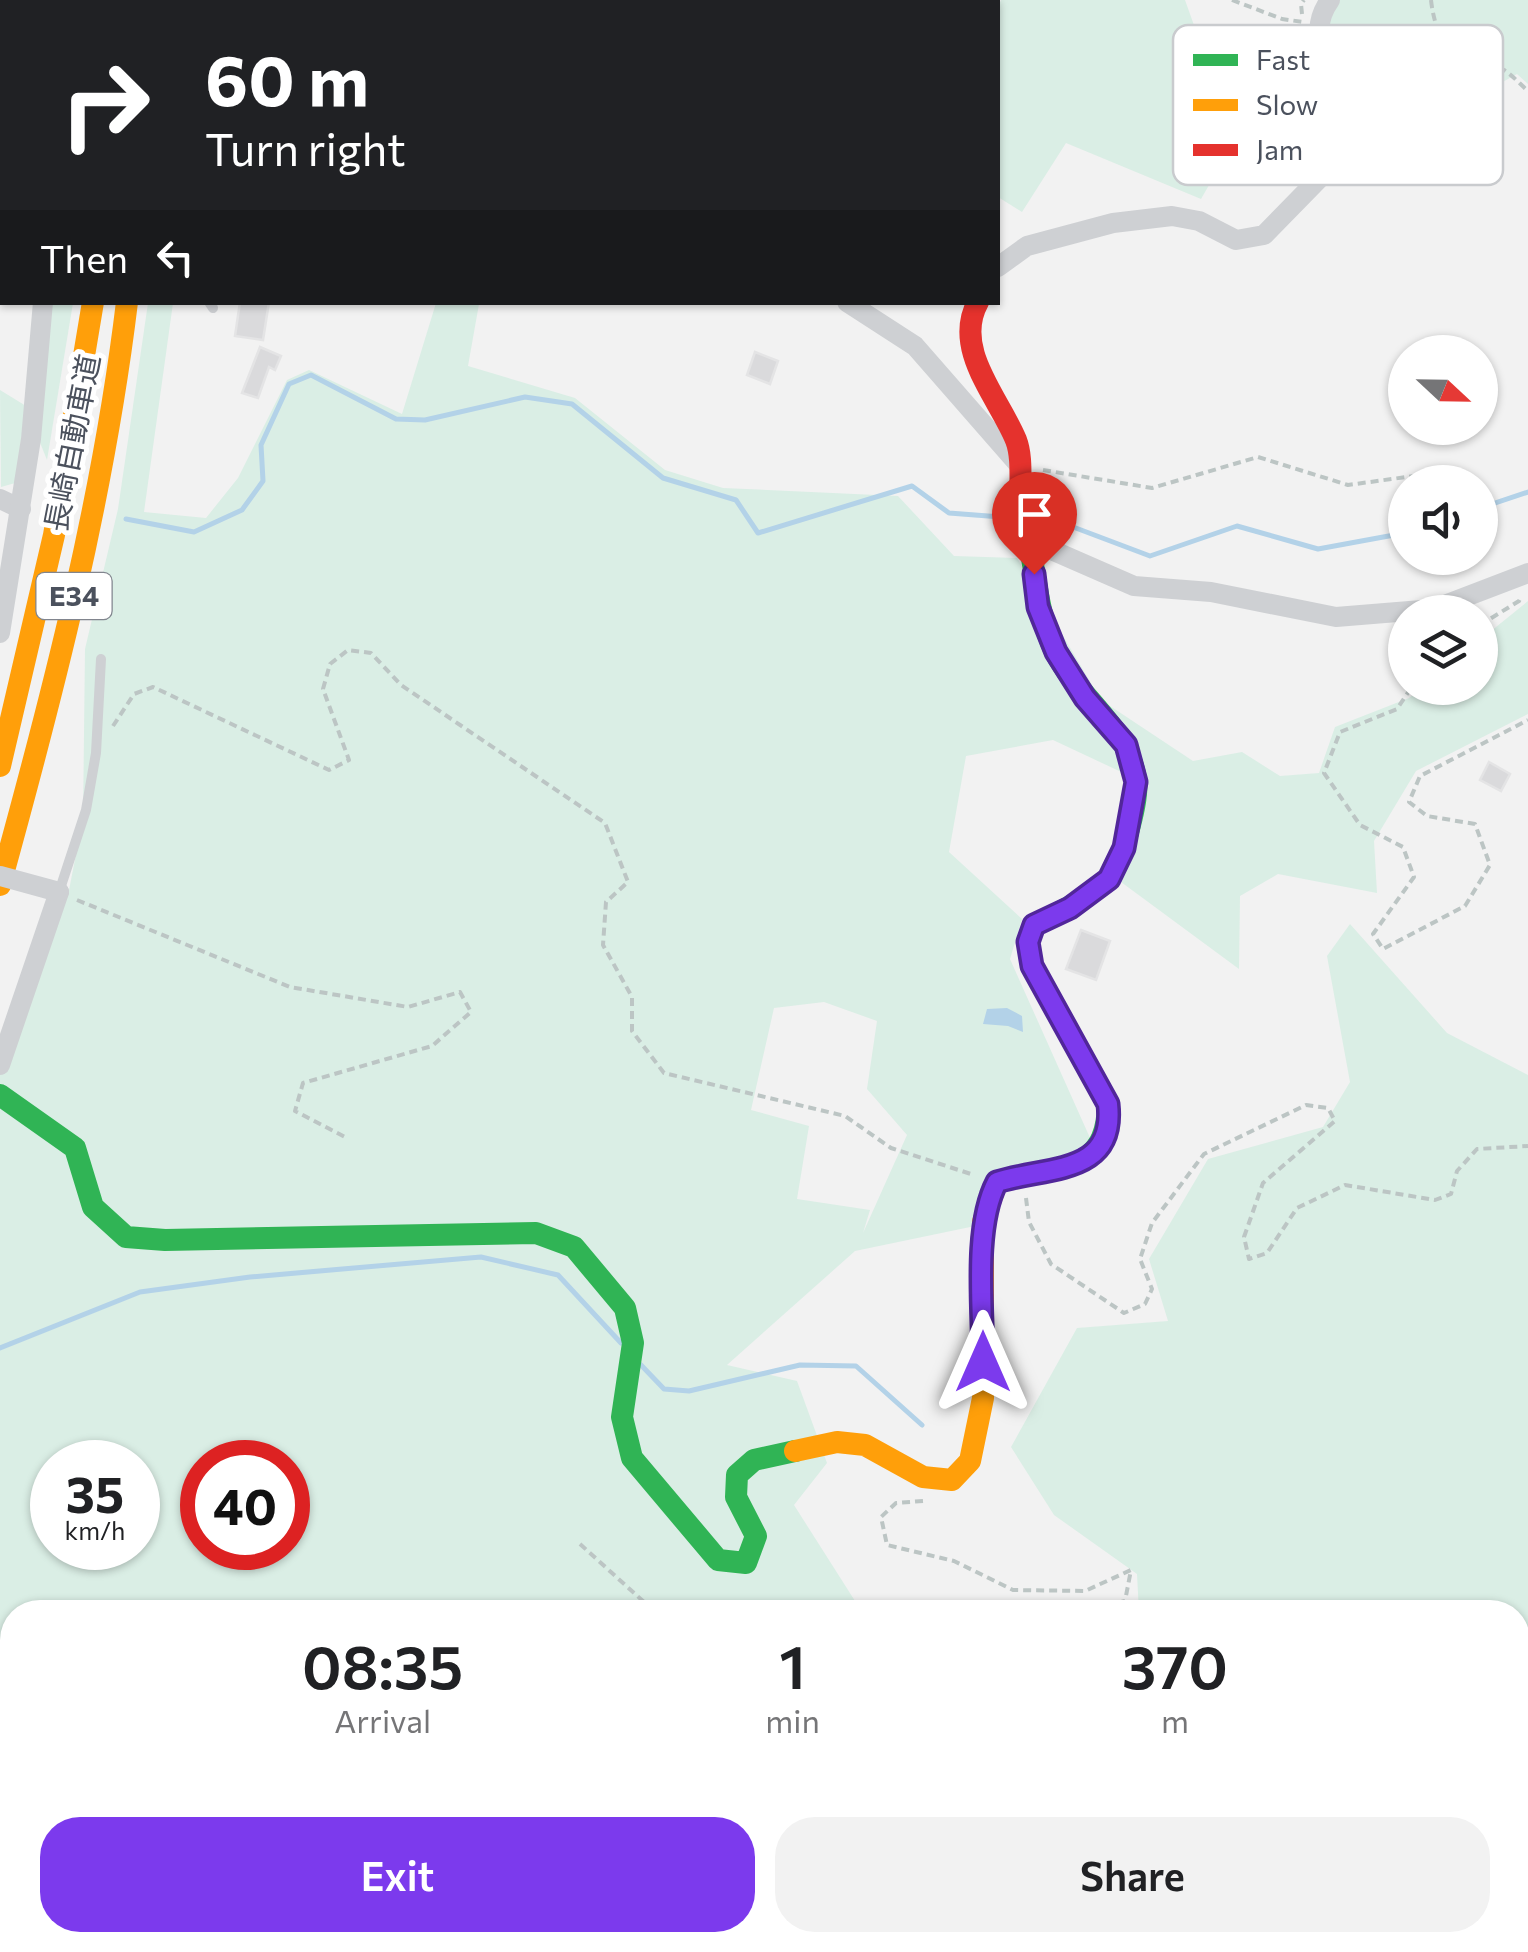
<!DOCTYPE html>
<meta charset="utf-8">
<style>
:root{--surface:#fff;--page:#f2f2f2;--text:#202124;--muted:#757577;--accent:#7c3aed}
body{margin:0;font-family:Commissioner,"Noto Sans JP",sans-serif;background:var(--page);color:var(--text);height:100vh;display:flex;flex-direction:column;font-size:38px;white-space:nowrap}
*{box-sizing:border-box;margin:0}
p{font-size:32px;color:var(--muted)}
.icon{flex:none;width:55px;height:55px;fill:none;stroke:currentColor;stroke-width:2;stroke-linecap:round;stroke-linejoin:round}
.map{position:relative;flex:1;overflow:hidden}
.details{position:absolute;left:0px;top:1600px;width:1530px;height:352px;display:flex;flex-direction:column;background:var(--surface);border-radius:40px 40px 0 0;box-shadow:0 2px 8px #0004}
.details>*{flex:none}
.banner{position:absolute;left:0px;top:0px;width:1000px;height:305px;box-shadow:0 2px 8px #0004;background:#202124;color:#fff;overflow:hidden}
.needle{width:65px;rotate:112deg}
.tools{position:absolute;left:1388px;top:335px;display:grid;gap:20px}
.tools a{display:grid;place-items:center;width:110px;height:110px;border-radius:50%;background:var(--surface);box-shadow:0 2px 8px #0004;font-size:50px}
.speed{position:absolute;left:30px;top:1440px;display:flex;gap:20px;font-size:50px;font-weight:700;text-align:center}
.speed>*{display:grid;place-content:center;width:130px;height:130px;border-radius:50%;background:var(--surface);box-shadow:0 2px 8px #0004;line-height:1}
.speed small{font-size:25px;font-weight:400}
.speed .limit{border:15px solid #d22;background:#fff;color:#111}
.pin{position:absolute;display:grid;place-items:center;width:85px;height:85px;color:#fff;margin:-102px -42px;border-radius:50% 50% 50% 0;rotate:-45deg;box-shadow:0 0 10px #0007}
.pin .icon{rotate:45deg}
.me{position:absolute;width:110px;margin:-55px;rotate:0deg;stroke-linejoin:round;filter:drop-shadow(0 0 8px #0008)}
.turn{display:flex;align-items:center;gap:35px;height:210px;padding:0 40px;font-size:45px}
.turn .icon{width:130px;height:130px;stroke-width:2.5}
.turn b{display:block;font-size:70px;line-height:85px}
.then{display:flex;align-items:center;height:95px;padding:0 40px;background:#0003;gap:20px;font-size:38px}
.eta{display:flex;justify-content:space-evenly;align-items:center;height:170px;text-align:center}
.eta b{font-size:60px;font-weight:600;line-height:70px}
.cta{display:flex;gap:20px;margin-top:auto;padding:20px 40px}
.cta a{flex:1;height:115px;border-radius:40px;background:var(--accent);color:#fff;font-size:40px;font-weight:600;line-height:115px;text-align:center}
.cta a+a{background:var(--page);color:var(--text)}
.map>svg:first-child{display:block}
.green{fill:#daeee5;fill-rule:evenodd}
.water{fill:#b3d2e8}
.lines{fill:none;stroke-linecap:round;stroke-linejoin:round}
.stream{stroke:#b3d2e8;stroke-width:5}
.building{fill:#dadadc;stroke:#e4e4e5;stroke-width:2.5}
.path{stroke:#bcc5c4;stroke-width:4;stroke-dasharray:8 5;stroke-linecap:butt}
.lane{stroke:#ced0d3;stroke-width:10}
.street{stroke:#ced0d3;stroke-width:20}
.fast{stroke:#30b455;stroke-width:22}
.slow{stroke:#ff9f0a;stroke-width:22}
.jam{stroke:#e5322d;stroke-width:22}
.street-bridge{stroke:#ced0d3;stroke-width:20}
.route-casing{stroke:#51269a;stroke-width:25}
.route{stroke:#7c3aed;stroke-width:18}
.labels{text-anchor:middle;stroke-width:10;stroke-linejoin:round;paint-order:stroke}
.shield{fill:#fff;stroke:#81858e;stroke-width:2.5}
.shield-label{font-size:28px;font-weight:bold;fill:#4b515d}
.street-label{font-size:30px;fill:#4b515d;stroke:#fff}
.key{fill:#fff;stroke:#c9cbce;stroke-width:2.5}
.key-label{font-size:28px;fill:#4b515d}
</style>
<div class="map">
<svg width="1528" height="1952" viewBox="0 0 1528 1952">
<rect width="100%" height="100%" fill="#f2f2f2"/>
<g class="green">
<polygon points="392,0 593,0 391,2"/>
<polygon points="684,0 929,0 686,2"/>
<polygon points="1001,0 1185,0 1235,140 1201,199 1066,143 1022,212 998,197 998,7"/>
<polygon points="1327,0 1528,0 1528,84 1517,74 1420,128 1370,120 1368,85 1323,32"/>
<polygon points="51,303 73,303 47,460 39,440"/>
<path d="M 148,303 L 173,303 L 144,512 L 206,518 L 238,478 L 287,380 L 309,370 L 402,414 L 436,303 L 488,303 L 479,304 L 468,366 L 575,398 L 665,470 L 723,488 L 898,496 L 954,556 L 1017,558 L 1101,700 L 1193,761 L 1242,752 L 1280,776 L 1319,773 L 1335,727 L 1409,698 L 1421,688 L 1480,688 L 1480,640 L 1528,601 L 1528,714 L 1416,771 L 1374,841 L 1377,893 L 1278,874 L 1240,896 L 1239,969 L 1121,882 L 1149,785 L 1053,740 L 966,756 L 949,852 L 1022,919 L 1010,959 L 1099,1158 L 997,1171 L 975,1226 L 855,1251 L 727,1365 L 797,1381 L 827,1463 L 794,1505 L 862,1612 L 12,1612 L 12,1940 L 1518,1940 L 1518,1612 L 1139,1612 L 1137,1574 L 1054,1515 L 1011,1447 L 1077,1328 L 1168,1321 L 1149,1259 L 1208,1159 L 1323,1127 L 1350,1082 L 1327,956 L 1350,924 L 1447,1033 L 1528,1075 L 1528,1952 L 0,1952 L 0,1039 L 68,895 L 83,819 L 85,649 L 118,509 ZM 824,1002 L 877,1021 L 867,1089 L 907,1135 L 863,1233 L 870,1210 L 797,1199 L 809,1126 L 751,1110 L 774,1008 ZM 52,1462 L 138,1462 L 138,1548 L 52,1548 ZM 202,1462 L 288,1462 L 288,1548 L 202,1548 Z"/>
<polygon points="0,390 26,406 15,483 1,487"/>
</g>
<polygon class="water" points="1007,1008 1022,1016 1023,1032 1008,1026 983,1024 987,1009"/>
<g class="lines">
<g class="stream">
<polyline points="1480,508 1528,492"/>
<polyline points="1035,517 1044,516 1150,556 1237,526 1318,549 1405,533"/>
<polyline points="126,519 194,532 242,510 263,481 261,445 289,384 311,375 396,419 425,420 525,397 572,404 663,478 736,500 758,533 912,486 949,513 1014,518"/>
<polyline points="0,1348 140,1292 250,1277 481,1257 558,1275 621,1343"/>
<polyline points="641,1365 664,1389 689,1391 800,1365 856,1366 922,1425"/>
<polyline points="0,1934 35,1952"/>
<polyline points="218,1952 233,1940"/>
</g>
</g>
<g class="building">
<polygon points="240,302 269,302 263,340 235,336"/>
<polygon points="260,347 281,356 275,370 269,367 258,398 242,393"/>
<polygon points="755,352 778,361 770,384 747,375"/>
<polygon points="1489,762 1510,774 1501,791 1480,780"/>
<polygon points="1081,930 1110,941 1096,980 1066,969"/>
</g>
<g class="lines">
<g class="path">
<polyline points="677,0 679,2"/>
<polyline points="788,0 789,2"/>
<polyline points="1232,0 1282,19 1303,22"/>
<path d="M 1431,0 C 1438,60 1465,48 1504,70 C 1512,75 1520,84 1528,91"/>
<polyline points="1302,14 1301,4 1304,0"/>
<polyline points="1043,470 1152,488 1258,457 1348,485 1421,475 1471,482"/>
<polyline points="1480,484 1483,484"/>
<polyline points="1480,625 1519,601 1521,597"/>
<polyline points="1411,688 1397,709 1340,732 1324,773 1360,825 1403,847 1414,877 1373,934 1383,949 1465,906 1490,865 1475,824 1427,816 1409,802 1420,776 1528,720"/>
<polyline points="113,726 134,694 153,687 329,770 349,760 323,689 330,664 348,650 371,653 401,685 605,823 628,882 606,902 603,945 632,997 632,1031 664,1073 845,1116 891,1148 974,1175"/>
<polyline points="77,900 290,987 408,1007 460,992 471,1012 432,1046 303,1083 295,1111 347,1138"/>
<polyline points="1026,1198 1029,1222 1051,1264 1124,1313 1145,1304 1152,1289 1140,1259 1152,1223 1204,1154 1306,1105 1328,1108 1335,1121 1263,1183 1244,1237 1249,1259 1267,1253 1297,1208 1345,1185 1435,1200 1451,1194 1457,1171 1477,1149 1528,1146"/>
<polyline points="923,1501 896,1503 881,1517 887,1545 954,1561 1013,1590 1085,1591 1131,1570 1125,1601 1082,1612"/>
<polyline points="580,1544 655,1612"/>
<polyline points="669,1940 671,1940"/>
<polyline points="873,1940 878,1952"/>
<polyline points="907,1940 908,1952"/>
<polyline points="388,1952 389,1940"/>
<polyline points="423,1952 423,1944 429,1940"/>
</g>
<g class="lane">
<polyline points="195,2 195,0"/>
<polyline points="209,302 213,308"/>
<polyline points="59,892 86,810 96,753 101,659"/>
</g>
<g class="street">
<polyline points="245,0 249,2"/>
<polyline points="62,2 62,0"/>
<path d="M 998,267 L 1027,246 L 1113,223 L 1172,216 L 1199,221 L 1236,240 L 1264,235 L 1350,147 C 1384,80 1289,58 1330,0"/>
<polyline points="847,302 915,346 1019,465"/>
<polyline points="0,499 21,509"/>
<polyline points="1031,541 1134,586 1211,592 1336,617 1434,609 1528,573"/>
<polyline points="0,633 31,439 43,302"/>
<polyline points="0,1065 59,892"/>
</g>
<g class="fast">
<polyline points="156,0 156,2"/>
<path d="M 1022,511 C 1036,558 1034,607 1055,652 C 1073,687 1104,711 1124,744 C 1129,753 1135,770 1136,780 C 1139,801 1121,867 1106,881 C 1085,900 1059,913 1034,925 L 1028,943 L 1032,966 L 1108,1104 C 1107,1163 1074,1166 1024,1176"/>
<polyline points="0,1095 75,1148 93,1207 126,1237 165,1240 536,1233 574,1247 625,1308 633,1343 622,1417 632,1458 718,1560 746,1563 756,1536 736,1497 737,1475 754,1460 795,1451"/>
</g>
<g class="slow">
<polyline points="127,0 127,2"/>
<polyline points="0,766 54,535 93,302"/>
<path d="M 0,885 C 53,693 103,501 127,302"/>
<polyline points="795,1451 837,1442 865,1445 923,1477 952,1480 970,1461 983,1398 983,1222 997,1182 1024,1176"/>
</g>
<path class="jam" d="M 978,302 C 952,349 999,398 1016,440 C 1024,461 1018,489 1022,511"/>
<polyline class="street-bridge" points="0,876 59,892"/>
</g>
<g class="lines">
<defs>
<path id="route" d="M 983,1362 C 983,1311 973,1227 997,1182 C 1047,1166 1116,1176 1108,1104 L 1032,966 L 1028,942 L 1034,925 L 1070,908 L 1109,879 L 1124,848 L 1136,782 L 1126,745 L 1085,698 L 1056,652 L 1038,607 L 1034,574"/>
</defs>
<use href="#route" class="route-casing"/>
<use href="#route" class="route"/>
</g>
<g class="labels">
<rect class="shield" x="36.5" y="573" width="75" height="46" rx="8"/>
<g class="shield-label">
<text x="74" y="606">E34</text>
</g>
<g class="street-label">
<text transform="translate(73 443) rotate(-79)" y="10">長崎自動車道</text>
</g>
</g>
<rect x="1173" y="25" width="330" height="160" rx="15" class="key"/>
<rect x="1193" y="54" width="45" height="12" fill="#30b455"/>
<rect x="1193" y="99" width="45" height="12" fill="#ff9f0a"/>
<rect x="1193" y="144" width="45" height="12" fill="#e5322d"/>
<g class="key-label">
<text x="1256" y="70">Fast</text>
<text x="1256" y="115">Slow</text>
<text x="1256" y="160">Jam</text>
</g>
</svg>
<div class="tools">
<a><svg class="needle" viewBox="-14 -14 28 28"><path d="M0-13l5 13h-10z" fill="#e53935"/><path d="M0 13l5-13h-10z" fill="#757577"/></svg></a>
<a><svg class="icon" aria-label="sound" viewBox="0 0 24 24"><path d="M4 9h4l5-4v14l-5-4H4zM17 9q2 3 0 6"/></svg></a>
<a><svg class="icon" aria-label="layers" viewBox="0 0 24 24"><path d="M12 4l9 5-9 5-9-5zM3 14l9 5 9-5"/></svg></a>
</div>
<div class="speed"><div>35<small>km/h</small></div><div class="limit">40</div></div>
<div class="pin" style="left:1034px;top:574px;background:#d93025"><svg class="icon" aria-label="arrive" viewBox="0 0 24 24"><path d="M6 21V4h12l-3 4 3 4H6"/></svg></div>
<svg class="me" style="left:983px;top:1362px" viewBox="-20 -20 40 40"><path d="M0-17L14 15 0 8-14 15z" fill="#7c3aed" stroke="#fff" stroke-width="4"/></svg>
<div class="banner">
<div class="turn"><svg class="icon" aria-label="right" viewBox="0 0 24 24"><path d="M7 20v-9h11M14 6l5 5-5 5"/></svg><div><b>60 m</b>Turn right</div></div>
<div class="then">Then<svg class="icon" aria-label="left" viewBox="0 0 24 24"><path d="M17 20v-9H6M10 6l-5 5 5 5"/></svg></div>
</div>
<section class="details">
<div class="eta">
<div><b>08:35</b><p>Arrival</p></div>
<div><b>1</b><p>min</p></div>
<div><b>370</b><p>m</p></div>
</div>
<div class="cta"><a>Exit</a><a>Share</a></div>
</section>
</div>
